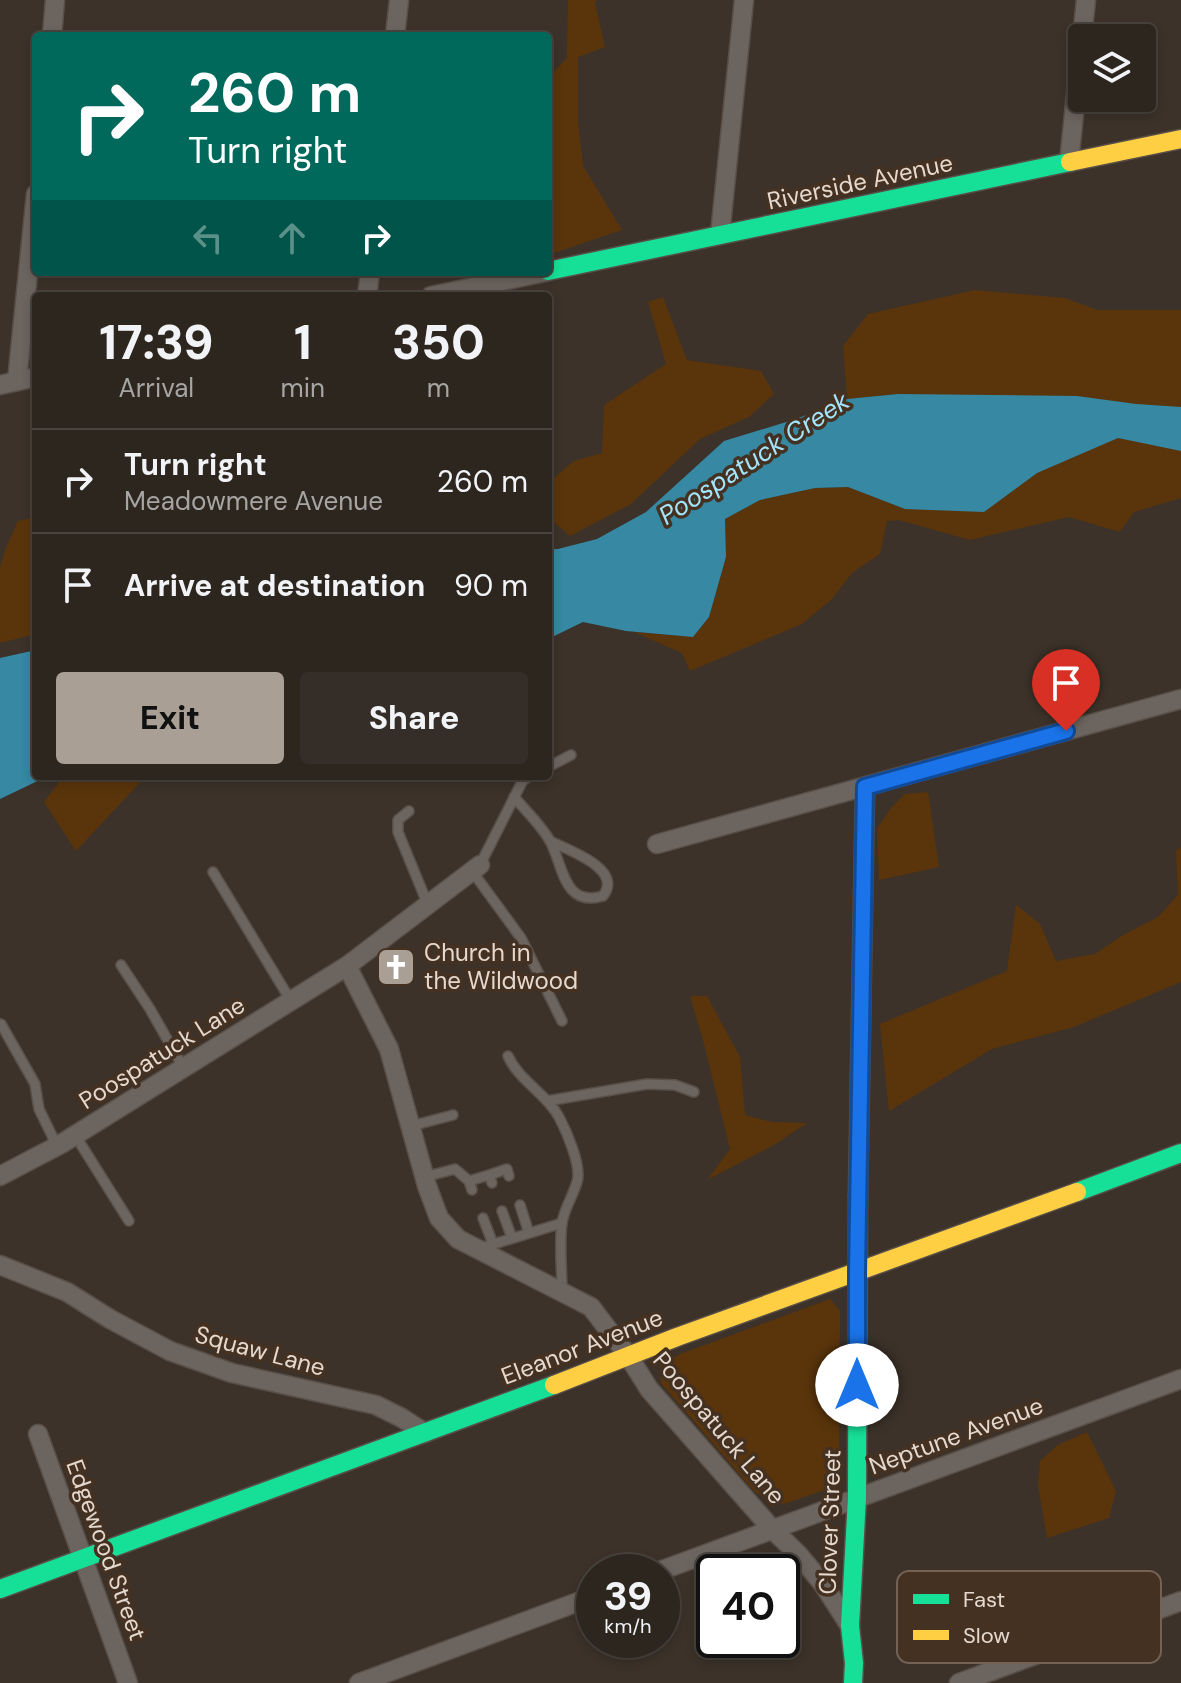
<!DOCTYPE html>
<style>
:root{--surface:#2d261f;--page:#352e28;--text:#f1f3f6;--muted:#a7a5a4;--line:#48433d;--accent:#aa9f95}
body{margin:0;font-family:"DM Sans",sans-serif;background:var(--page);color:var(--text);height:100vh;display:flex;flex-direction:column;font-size:30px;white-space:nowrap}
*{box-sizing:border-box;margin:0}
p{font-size:26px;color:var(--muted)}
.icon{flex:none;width:44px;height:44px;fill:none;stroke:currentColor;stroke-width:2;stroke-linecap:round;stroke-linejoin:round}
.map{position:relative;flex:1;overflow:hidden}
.drawer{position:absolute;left:32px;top:292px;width:520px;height:488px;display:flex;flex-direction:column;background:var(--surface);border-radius:8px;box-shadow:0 4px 12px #0003,0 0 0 2px var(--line)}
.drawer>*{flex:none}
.guide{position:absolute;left:32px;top:32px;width:520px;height:244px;border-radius:8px;box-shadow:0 4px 12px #0003,0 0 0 2px var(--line);background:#00695c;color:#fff;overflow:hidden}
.fabs{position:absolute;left:1068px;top:24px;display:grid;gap:16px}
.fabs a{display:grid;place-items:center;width:88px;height:88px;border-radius:8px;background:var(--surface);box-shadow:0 4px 12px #0003,0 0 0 2px var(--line);font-size:40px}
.speed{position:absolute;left:576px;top:1554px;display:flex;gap:16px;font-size:40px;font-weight:700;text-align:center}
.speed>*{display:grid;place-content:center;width:104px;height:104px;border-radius:50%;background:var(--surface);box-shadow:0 4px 12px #0003,0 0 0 2px var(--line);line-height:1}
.speed small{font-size:20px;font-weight:400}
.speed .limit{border:4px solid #111;border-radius:12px;background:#fff;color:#111}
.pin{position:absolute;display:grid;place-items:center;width:68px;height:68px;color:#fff;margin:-82px -34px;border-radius:50% 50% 50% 0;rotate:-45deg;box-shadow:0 0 8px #0007}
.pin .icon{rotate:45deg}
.me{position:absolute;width:88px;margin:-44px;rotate:0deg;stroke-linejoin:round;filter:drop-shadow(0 0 6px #0008)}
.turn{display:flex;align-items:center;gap:28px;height:168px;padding:0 24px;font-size:36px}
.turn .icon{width:104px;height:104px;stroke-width:2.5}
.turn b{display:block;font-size:56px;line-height:68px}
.lanes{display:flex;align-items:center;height:76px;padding:0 24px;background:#0003;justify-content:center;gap:40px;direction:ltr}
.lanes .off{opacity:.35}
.eta{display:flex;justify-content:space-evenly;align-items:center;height:136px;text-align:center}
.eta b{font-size:48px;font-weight:800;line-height:56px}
.primary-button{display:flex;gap:16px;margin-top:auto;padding:16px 24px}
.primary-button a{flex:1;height:92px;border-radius:8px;background:var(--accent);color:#111;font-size:32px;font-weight:800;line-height:92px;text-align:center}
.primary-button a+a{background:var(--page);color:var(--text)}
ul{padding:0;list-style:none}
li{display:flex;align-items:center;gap:24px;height:104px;padding:0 24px;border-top:2px solid var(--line)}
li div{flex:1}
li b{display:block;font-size:30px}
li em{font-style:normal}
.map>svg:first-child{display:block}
.green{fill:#5a350b}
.water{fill:#3688a3}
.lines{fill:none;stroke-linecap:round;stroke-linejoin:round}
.lane-casing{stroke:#584f48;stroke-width:12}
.street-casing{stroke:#584f48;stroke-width:21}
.fast-casing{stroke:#584f48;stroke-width:21}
.slow-casing{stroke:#584f48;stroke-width:21}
.lane{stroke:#6c645e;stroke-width:9}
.street{stroke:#6c645e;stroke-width:18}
.fast{stroke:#16e098;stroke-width:18}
.slow{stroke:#ffcf43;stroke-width:18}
.route-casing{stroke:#114b97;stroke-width:20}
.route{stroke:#1a73e8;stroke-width:14}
.labels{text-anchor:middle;stroke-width:7;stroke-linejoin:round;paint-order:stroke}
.street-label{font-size:24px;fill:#e5d9cf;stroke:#443121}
.poi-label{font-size:24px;fill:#e5d9cf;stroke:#443121;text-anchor:start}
.water-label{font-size:26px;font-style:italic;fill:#a2e5fe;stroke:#443121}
.key{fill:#443121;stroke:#746355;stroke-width:2}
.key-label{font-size:22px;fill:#e5d9cf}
</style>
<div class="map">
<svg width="1181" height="1683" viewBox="0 0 1181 1683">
<rect width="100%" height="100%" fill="#3c3229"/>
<g class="green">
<polygon points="568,0 597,0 595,3 605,47 578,57 578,122 583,166 622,230 548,255 548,238 553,209 548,203 548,78 567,58"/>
<polygon points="975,290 1065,298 1097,310 1181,310 1181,498 1134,512 1120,532 1069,517 970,540 899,520 887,521 880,554 852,573 832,599 802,624 690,671 682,653 634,632 693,637 709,617 726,558 725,519 760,500 815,488 848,487 905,509 898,394 847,399 843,346 868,314"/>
<polygon points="663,297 687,360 761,371 774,394 749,417 700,439 631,504 570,536 548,517 548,483 574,461 602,453 604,405 666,364 648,302"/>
<polygon points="36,517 36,634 0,643 0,567 5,550 18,521"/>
<polygon points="64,776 148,776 144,778 76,851 44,802"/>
<polygon points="928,792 939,867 879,880 877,829 891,808 905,794"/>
<polygon points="1181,847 1181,982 1074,1027 992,1049 889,1111 880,1024 1007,971 1016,905 1040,924 1056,961 1095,954 1123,935 1158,917 1178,895 1176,851"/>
<polygon points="690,996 707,996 740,1057 745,1115 772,1122 807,1123 774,1145 707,1180 730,1149 703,1040"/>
<polygon points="830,1299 840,1311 839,1478 836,1486 784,1504 767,1499 755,1492 661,1383 660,1366 680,1354"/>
<polygon points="1087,1432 1116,1491 1109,1518 1047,1538 1038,1485 1040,1461 1058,1445"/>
</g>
<g class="water">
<polygon points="898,394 1077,396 1136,404 1181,407 1181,451 1118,438 1037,473 984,512 905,509 848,487 815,488 760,500 725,519 726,557 709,617 693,637 626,631 583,622 548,639 548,549 558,549 597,539 646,512 724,441 796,419 847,399"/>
<polygon points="36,650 36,776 48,776 0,799 0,658"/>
</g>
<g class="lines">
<defs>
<g id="lane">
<polyline points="548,767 571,755"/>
<path d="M 514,797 C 526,811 541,825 550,841 C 563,864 563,908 603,896 C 624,869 568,850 550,841"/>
<polyline points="409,811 398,820 398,832 428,905"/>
<polyline points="480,865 523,780 530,776"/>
<polyline points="472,871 521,938 562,1021"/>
<polyline points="213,872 291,1001"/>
<polyline points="121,965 150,1009 183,1067"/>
<polyline points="1,1024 35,1084 39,1109 57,1146"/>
<path d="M 508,1056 C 519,1081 546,1093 559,1117 C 567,1132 582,1167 577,1182 C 573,1196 564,1209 562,1223 C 559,1244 562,1270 562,1292"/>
<polyline points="547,1101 647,1084 675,1085 694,1092"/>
<polyline points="411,1126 453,1115"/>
<polyline points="75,1135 129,1221"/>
<polyline points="489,1175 507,1169 509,1176"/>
<polyline points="424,1177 455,1169 469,1181 472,1190"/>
<polyline points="469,1181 489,1175 492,1183"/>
<polyline points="520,1205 529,1233"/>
<polyline points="502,1211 512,1238"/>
<polyline points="483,1218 493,1244"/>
<polyline points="481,1248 562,1223"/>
</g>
<g id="street">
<polyline points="52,36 55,0"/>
<polyline points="395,36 399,0"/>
<polyline points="1082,38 1086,0"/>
<polyline points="1069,162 1082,38"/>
<polyline points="720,235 744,0"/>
<polyline points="367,296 370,272"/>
<polyline points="431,296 545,272"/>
<polyline points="17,381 36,194"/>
<polyline points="0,385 36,377"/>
<polyline points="657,844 1181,699"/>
<polyline points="347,966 389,1049 427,1186 439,1218 458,1239 591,1307 629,1357 649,1389 772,1529 798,1554 823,1584 850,1626"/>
<polyline points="0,1176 61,1144 347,966 480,865"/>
<polyline points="0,1265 67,1292 110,1319 170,1351 232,1373 376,1405 402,1418 425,1433"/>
<polyline points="38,1434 128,1683"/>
<polyline points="657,1572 1181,1379"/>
<polyline points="359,1683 594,1596"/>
<polyline points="959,1683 1181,1601"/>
</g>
<g id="fast">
<polyline points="548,271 1070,162"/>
<polyline points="1077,1192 1181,1153"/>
<polyline points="0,1589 554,1385"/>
<polyline points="853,1683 854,1663 850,1626 857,1498 858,1197"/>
</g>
<g id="slow">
<polyline points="1070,162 1181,139"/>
<polyline points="858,1197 865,787"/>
<polyline points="554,1385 677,1337 1077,1192"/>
</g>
</defs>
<use href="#lane" class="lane-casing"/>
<use href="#street" class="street-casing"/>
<use href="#fast" class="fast-casing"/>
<use href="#slow" class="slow-casing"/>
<use href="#lane" class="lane"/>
<use href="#street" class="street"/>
<use href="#fast" class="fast"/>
<use href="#slow" class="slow"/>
</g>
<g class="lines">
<defs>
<polyline id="route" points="857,1385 857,1273 865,787 1066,731"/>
</defs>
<use href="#route" class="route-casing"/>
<use href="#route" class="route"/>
</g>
<defs>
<symbol id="church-square" viewBox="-11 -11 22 22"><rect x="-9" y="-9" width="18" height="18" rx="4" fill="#aa9f95" stroke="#443121"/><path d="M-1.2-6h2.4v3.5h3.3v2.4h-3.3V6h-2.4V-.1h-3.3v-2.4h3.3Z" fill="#fff"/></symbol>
</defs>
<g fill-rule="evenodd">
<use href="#church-square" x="374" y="945" width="44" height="44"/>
</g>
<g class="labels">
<g class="street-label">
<text transform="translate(860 182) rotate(-12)" y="8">Riverside Avenue</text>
<text transform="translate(162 1053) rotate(-32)" y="8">Poospatuck Lane</text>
<text transform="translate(582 1347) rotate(-21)" y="8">Eleanor Avenue</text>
<text transform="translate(260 1351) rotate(15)" y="8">Squaw Lane</text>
<text transform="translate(719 1428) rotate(50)" y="8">Poospatuck Lane</text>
<text transform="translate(956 1436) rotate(-20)" y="8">Neptune Avenue</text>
<text transform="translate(830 1522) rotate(-88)" y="8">Clover Street</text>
<text transform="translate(106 1550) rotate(70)" y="8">Edgewood Street</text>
</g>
<g class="poi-label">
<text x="424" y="961">Church in<tspan x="424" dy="28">the Wildwood</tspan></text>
</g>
<g class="water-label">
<text transform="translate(754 458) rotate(-33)" y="9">Poospatuck Creek</text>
</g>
</g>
<rect x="897" y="1571" width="264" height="92" rx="12" class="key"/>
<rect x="913" y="1594" width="36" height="10" fill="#16e098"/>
<rect x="913" y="1630" width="36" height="10" fill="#ffcf43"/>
<g class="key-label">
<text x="963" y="1607">Fast</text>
<text x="963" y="1643">Slow</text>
</g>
</svg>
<div class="fabs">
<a><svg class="icon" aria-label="layers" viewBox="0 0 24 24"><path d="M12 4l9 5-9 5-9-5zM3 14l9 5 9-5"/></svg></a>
</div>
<div class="speed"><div>39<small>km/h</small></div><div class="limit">40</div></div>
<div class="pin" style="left:1066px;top:731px;background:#d93025"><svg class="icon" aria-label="arrive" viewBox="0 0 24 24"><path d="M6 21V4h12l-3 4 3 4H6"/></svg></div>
<svg class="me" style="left:857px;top:1385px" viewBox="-20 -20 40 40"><circle r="19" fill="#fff"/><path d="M0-13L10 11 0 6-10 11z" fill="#1a73e8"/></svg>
<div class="guide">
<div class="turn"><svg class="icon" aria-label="right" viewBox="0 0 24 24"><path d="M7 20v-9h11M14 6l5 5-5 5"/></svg><div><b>260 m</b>Turn right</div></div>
<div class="lanes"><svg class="icon off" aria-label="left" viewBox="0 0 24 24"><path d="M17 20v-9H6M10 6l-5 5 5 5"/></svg><svg class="icon off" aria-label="ahead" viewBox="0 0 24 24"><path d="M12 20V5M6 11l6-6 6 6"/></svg><svg class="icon" aria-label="right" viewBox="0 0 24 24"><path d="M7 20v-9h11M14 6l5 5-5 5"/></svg></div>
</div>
<section class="drawer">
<div class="eta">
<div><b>17:39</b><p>Arrival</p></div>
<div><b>1</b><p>min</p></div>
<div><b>350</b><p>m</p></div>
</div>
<ul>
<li><svg class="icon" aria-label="right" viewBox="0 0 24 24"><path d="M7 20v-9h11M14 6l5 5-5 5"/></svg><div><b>Turn right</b><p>Meadowmere Avenue</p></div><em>260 m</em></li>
<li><svg class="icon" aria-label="arrive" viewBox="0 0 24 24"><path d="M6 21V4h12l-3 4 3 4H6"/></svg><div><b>Arrive at destination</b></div><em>90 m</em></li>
</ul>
<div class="primary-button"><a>Exit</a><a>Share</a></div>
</section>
</div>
